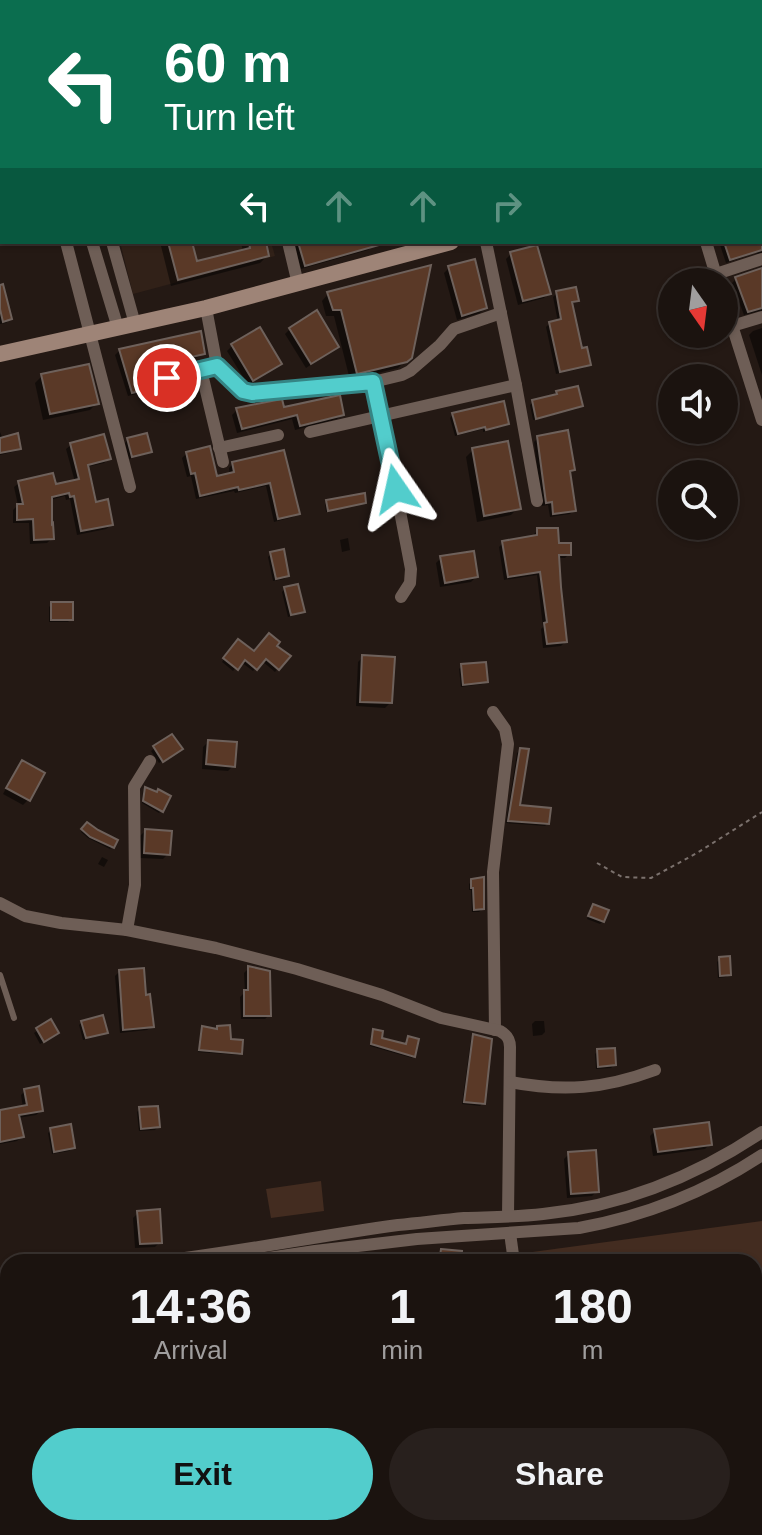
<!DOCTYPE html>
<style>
:root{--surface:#1b130f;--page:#28201d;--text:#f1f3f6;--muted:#a09e9e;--line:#39322f;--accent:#52cdcc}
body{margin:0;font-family:Helvetica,sans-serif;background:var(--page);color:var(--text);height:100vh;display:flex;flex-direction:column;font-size:30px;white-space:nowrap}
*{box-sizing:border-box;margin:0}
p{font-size:26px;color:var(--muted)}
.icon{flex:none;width:44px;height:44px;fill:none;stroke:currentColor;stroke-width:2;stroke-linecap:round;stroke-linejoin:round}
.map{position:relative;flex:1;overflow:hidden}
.drawer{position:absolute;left:0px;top:1254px;width:762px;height:282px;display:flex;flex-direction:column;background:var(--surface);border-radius:24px 24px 0 0;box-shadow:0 2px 6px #0004,0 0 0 2px var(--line)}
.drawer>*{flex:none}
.banner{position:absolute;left:0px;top:0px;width:762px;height:244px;box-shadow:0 2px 6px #0004,0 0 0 2px var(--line);background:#0b6e4f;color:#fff;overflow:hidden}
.needle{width:52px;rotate:166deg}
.controls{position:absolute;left:658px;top:268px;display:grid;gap:16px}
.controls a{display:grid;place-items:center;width:80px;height:80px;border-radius:50%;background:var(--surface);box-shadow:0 2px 6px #0004,0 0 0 2px var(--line);font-size:40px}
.pin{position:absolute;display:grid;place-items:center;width:68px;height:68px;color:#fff;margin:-34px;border:4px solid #fff;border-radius:50%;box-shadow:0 2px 8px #0007}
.me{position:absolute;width:88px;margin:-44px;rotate:349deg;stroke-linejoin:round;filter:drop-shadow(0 0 6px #0008)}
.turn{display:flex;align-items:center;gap:28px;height:168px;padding:0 32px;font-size:36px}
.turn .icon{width:104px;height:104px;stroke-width:2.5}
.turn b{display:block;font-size:56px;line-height:68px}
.lanes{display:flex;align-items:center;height:76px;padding:0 32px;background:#0003;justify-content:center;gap:40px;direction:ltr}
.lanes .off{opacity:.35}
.eta{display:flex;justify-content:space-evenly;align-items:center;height:136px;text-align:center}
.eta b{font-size:48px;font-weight:600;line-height:56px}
.cta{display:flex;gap:16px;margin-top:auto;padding:16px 32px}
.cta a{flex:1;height:92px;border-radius:48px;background:var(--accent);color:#111;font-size:32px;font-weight:600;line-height:92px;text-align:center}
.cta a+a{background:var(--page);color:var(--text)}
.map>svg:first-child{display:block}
.built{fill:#312118}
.green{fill:#432c20}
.shadow{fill:#0007}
.building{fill:#5a3927;stroke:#6e615b;stroke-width:2}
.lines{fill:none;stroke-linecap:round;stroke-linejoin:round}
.path{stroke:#7b716d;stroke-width:2;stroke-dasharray:4 4;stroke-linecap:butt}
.lane{stroke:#6e5e56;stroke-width:6}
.street{stroke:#6e5e56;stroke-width:12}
.secondary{stroke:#9e8477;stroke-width:16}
.route-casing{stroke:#358585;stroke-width:20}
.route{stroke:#52cdcc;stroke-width:14}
</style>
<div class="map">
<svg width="762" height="1535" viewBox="0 0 762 1535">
<rect width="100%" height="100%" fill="#241914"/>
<polygon class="built" points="120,242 271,242 275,256 133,294"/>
<g class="green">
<polygon points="321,1181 324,1211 271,1218 266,1189"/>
<polygon points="762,1221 762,1426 754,1426 754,1262 527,1262 525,1253"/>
</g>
<g class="shadow">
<polygon points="60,0 209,0 209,2 61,2"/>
<rect x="235" y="0" width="94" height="2"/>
<polygon points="350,0 412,0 412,2 351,2"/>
<polygon points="442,0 473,0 473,2 443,2"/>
<polygon points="578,0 630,0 631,2 578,2"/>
<polygon points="644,0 695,0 696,2 645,2"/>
<polygon points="709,0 762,0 762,23 760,23 760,2 710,2"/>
<polygon points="760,81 762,81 762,104 760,102"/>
<polygon points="762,161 762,195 760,195 760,162"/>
<polygon points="2,183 2,202 0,203 0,184"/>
<polygon points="760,211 762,211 762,255 755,253 726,263 719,242 760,242"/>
<polygon points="160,242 190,242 196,264 243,252 241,242 263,242 267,256 260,263 171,286"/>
<polygon points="294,242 385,242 373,245 368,250 301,269"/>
<polygon points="511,254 549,293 544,298 518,305 506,259"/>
<polygon points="449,268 485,307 480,313 457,320 444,273"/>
<polygon points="762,270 762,314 759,311 744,315 732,283 736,279"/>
<polygon points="557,293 577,300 570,305 581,350 588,364 584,368 556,374 546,327 550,323 558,322 553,297"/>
<polygon points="328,294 410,356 398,368 350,380 334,316 326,316 322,301"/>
<polygon points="0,297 10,319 6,323 0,324"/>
<polygon points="762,328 762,375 749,335 753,331"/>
<polygon points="290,329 337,347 306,368 285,334"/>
<polygon points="711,334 717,334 719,341 709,345 707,336"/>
<polygon points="232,346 279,364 248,385 227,351"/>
<polygon points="120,350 203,353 199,357 153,368 158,386 153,390 128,396 115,355"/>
<polygon points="42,376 97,403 90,410 43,420 35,383"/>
<polygon points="557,393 580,406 577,409 533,420 530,405 533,402 554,396"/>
<polygon points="282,409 342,414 337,419 295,430 292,419 237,433 232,415 237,410"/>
<polygon points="453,415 507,423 504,426 483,432 483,429 455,436 450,418"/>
<polygon points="0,432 3,439 19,448 16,451 0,455"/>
<polygon points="538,438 573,469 569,473 574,510 570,514 550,517 548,505 542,506 534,442"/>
<polygon points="128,440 150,451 147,454 129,459 125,443"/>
<polygon points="71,445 109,458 104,463 87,467 94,504 111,525 106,529 77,535 70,499 66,500 65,496 50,500 52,538 47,543 30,544 29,523 13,523 13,510 18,505 14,487 19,483 54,487 75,482 66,449"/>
<polygon points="473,450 518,508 511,515 477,522 466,457"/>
<polygon points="283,452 298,513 293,517 274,522 266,486 235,493 234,491 196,499 191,476 187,477 182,458 187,453 216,478 230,475 229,468 233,464"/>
<polygon points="327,502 364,502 362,504 326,512 325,504"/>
<polygon points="538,530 569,554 565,558 557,558 565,642 561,646 543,648 541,629 543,627 537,575 504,580 499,547 503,543 534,537 534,534"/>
<polygon points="348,538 350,550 342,552 340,540"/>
<polygon points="271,554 287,576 284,579 273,581 268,557"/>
<polygon points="441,558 476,577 471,582 440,587 436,563"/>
<polygon points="285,589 302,611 299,614 288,617 282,592"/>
<polygon points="52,604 71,619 68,622 49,622 49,607"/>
<polygon points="236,644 254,653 274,646 288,657 275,672 262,661 253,671 241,662 233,671 222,662"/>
<polygon points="363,657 390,703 385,708 356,706 358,662"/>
<polygon points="462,666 486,681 483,684 461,687 459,669"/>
<polygon points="172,736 177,751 159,763 151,751"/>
<polygon points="208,742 233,766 228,771 202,769 203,747"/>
<polygon points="520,750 518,807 548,823 545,826 506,823 517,753"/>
<polygon points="22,763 28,800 23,805 3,794 17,768"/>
<polygon points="145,789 156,794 161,811 159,813 142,803 143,791"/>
<polygon points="88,824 112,847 110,849 88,838 81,832"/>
<polygon points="145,831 168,854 163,859 140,858 140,836"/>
<polygon points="102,857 108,860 104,867 98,864"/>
<polygon points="472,881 482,909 479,912 472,912 471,890 469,890 469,884"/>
<polygon points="593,906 603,921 600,924 587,919"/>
<polygon points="720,959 729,974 726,977 718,978 717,962"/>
<polygon points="248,969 269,1015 265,1019 241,1019 240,997 245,992 244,973"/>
<polygon points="119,972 144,997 152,1026 147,1030 120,1033 115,976"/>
<polygon points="535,1021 544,1021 545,1032 542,1035 533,1036 532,1024"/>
<polygon points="50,1022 54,1036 40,1044 34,1033"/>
<polygon points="82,1022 106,1032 103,1035 83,1040 79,1025"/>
<polygon points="203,1029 240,1053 238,1055 198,1052 201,1031"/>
<polygon points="374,1031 380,1040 405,1046 408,1039 414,1056 412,1058 370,1046 372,1033"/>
<polygon points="474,1036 483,1103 480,1106 462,1104 471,1039"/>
<polygon points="598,1051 614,1065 611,1068 596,1069 595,1054"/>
<polygon points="25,1091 41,1111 36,1115 18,1118 22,1136 17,1141 0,1144 0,1112 23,1108 21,1095"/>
<polygon points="140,1109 158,1127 155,1130 139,1131 137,1112"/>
<polygon points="51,1130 72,1148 69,1151 52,1154 48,1133"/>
<polygon points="655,1131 710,1144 705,1149 653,1156 650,1136"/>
<polygon points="569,1154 597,1191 592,1196 567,1198 564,1159"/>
<polygon points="138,1213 160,1242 155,1247 135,1248 133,1218"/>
<polygon points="8,1313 8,1334 0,1336 0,1314"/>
<polygon points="0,1419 3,1419 0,1485"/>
<polygon points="762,1484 761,1525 755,1530 741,1532 741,1528 754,1528 754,1485"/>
<polygon points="34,1528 137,1528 136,1535 33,1535"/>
<polygon points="291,1528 375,1528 367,1535 335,1535 336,1533 333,1533 333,1528 292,1534"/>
<polygon points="592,1528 625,1528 627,1533 638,1528 652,1528 655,1535 579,1535"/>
<polygon points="683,1528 697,1528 694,1531 683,1532"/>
</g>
<g class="building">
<polygon points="168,242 192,242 197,261 250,248 249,242 266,242 269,256 178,280"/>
<polygon points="298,242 379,242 379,245 305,266"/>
<polygon points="724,242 762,242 762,250 730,260"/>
<polygon points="537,245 551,294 523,301 510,252"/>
<polygon points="475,259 487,308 462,316 448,266"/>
<polygon points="431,265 412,358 407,362 357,374 341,310 333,310 327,292"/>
<polygon points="762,268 762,308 748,312 735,277"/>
<polygon points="3,284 12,319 3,322 0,309 0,285"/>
<polygon points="576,287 579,301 572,302 582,348 587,347 591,365 560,372 549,322 561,319 556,291"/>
<polygon points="317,310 339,347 311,364 289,328"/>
<polygon points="260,327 282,364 253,381 231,344"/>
<polygon points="201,331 205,354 155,365 160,386 132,393 119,349"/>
<polygon points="89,364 99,404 50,414 41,374"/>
<polygon points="578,386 583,406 536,419 532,400 557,394 556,391"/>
<polygon points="340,395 344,415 300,426 297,415 242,429 236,408 282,399 284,407"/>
<polygon points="504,401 509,424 486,430 485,427 458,434 452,413"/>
<polygon points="568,430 575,470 570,471 576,511 553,514 552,502 546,503 537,436"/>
<polygon points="18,433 21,449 0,453 0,438"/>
<polygon points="147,433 152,452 132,457 127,438"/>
<polygon points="104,434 111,459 88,465 96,502 108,499 113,525 81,531 74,496 70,497 69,493 52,497 52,524 53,523 54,539 34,540 33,519 17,520 17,504 23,504 18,481 53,473 56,484 79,479 70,443"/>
<polygon points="508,441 521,509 484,516 472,448"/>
<polygon points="210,446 217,476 234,472 232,462 284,450 300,514 278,519 270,483 239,490 238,487 200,496 195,473 191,474 186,452"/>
<polygon points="365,493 366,503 328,511 326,500"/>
<polygon points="537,528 558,528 559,543 571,543 571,555 559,555 561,587 567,642 547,644 544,623 547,622 540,572 508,577 502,541 537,535"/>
<polygon points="284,549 289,576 276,579 270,552"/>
<polygon points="474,551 478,577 445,583 440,556"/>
<polygon points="298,584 305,612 291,615 284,587"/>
<rect x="51" y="602" width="22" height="18"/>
<polygon points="269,633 280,642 277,646 291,656 279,670 266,659 257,670 245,660 238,670 223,658 238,639 254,651"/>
<polygon points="362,655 395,657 392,703 360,702"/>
<polygon points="486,662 488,682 463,685 461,664"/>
<polygon points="172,734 183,749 163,762 153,746"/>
<polygon points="208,740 237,742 235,767 206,764"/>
<polygon points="520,748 529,749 520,805 551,808 549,824 508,821"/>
<polygon points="22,760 45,773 30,801 6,788"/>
<polygon points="145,787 157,792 158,789 171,796 163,812 143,801"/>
<polygon points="87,822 98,830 118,840 114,848 90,837 81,829"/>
<polygon points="145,829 172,831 170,855 144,853"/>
<polygon points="484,877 484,909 474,910 473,888 471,888 471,879"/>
<polygon points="593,904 609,910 604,922 588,916"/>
<polygon points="730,956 731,975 720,976 719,957"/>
<polygon points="248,966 270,971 271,1016 244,1016 244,990 248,990"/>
<polygon points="144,968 146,995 150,994 154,1027 123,1030 119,970"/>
<polygon points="103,1015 108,1033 86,1038 81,1021"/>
<polygon points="51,1019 59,1033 44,1042 36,1028"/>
<polygon points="230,1025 231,1039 243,1040 242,1054 199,1050 202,1026 217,1029 217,1026"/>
<polygon points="373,1029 383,1031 382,1038 406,1044 408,1036 419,1039 415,1057 371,1044"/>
<polygon points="473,1034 492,1039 485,1104 464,1102"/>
<polygon points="615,1048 616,1065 598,1067 597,1049"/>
<polygon points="39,1086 43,1111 19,1115 24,1137 0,1142 0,1110 27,1105 24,1089"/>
<polygon points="158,1106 160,1127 141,1129 139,1107"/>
<polygon points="709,1122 712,1145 658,1152 654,1129"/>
<polygon points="71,1124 75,1148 54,1152 50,1128"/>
<polygon points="596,1150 599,1192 571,1194 568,1152"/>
<polygon points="160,1209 162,1243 140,1244 137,1211"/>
<polygon points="441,1249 462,1251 461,1262 439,1262"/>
</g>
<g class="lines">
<polyline class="path" points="597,863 622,877 651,878 697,853 762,812"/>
<polyline class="lane" points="0,975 14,1018"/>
<g class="street">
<polyline points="1,0 2,3"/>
<polyline points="22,0 23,2"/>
<polyline points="45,0 45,2"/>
<polyline points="225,0 226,2"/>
<polyline points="423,0 423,2"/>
<polyline points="569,0 569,2"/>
<polyline points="339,2 347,0"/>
<polyline points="641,2 641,0"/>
<polyline points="706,2 706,0"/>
<polyline points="760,28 762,29"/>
<polyline points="760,70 762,70"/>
<polyline points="760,104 762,110"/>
<polyline points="760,201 762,200"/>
<polyline points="66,242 130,487"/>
<polyline points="92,242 118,328"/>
<polyline points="112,242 135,324"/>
<polyline points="288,242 298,284"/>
<polyline points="486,242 516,385 537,501"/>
<polyline points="706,242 718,282"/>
<polyline points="716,274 762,259"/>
<polyline points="724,300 762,420"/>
<polyline points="206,308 217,366 243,391 252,393 373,382 402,375 410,371 440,345 454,329 501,313"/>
<polyline points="732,326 762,317"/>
<polyline points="201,370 223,462"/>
<polyline points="167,378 206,369"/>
<polyline points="373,382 382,417 411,569 410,583 401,597"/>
<polyline points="310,432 516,385"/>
<polyline points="219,448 278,435"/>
<polyline points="493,712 505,729 508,744 493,872 495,1030"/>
<path d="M 0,903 L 25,916 L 61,923 L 127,930 L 216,948 L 297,969 L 382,995 L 441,1018 L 500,1031 C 507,1035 510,1039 510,1047 L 508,1216"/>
<polyline points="127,930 135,885 134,787 150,761"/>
<path d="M 510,1082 C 563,1092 604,1089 655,1070"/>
<polyline points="510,1233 514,1262"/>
<path d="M 153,1262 C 235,1253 316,1236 398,1225 C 420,1223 442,1220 464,1218 C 491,1217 517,1217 543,1214 C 623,1206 696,1176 762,1132"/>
<path d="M 242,1262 L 315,1251 L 417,1239 L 579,1228 C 645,1216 706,1192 762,1155"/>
<polyline points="0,1276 8,1275"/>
<polyline points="0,1292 8,1291"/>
<polyline points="754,1444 762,1442"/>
<polyline points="0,1503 8,1502"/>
<polyline points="408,1528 409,1535"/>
<polyline points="562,1528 563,1535"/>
<polyline points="666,1528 669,1535"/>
<polyline points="731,1528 732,1535"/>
<polyline points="463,1535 524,1528"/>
</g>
<g class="secondary">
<polyline points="760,143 762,142"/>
<polyline points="0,354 206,308 451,242"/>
</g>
</g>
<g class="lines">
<defs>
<polyline id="route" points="167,378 217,366 243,391 252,393 373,382 396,489"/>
</defs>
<use href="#route" class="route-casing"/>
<use href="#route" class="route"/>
</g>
</svg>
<div class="controls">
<a><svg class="needle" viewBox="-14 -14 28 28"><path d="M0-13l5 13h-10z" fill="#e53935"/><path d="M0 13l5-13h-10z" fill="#a09e9e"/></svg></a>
<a><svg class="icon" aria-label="sound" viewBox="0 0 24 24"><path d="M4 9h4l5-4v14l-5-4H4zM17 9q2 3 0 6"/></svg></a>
<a><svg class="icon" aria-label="search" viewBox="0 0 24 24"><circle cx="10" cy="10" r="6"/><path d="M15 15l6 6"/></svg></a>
</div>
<div class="pin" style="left:167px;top:378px;background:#d93025"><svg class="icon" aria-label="arrive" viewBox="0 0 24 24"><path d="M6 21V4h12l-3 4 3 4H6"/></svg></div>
<svg class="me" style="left:396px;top:489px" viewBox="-20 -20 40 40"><path d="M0-17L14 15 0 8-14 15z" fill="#52cdcc" stroke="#fff" stroke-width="4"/></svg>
<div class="banner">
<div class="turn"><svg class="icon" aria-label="left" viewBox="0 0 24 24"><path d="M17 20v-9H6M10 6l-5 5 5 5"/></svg><div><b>60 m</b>Turn left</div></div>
<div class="lanes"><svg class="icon" aria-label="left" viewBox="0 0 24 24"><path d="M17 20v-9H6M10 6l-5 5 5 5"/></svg><svg class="icon off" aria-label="ahead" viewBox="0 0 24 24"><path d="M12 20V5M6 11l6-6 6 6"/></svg><svg class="icon off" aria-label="ahead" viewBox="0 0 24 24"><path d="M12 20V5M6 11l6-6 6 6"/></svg><svg class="icon off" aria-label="right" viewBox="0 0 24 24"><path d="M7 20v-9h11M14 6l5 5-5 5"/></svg></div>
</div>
<section class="drawer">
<div class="eta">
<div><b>14:36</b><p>Arrival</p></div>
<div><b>1</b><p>min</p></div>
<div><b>180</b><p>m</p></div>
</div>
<div class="cta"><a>Exit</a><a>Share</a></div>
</section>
</div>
